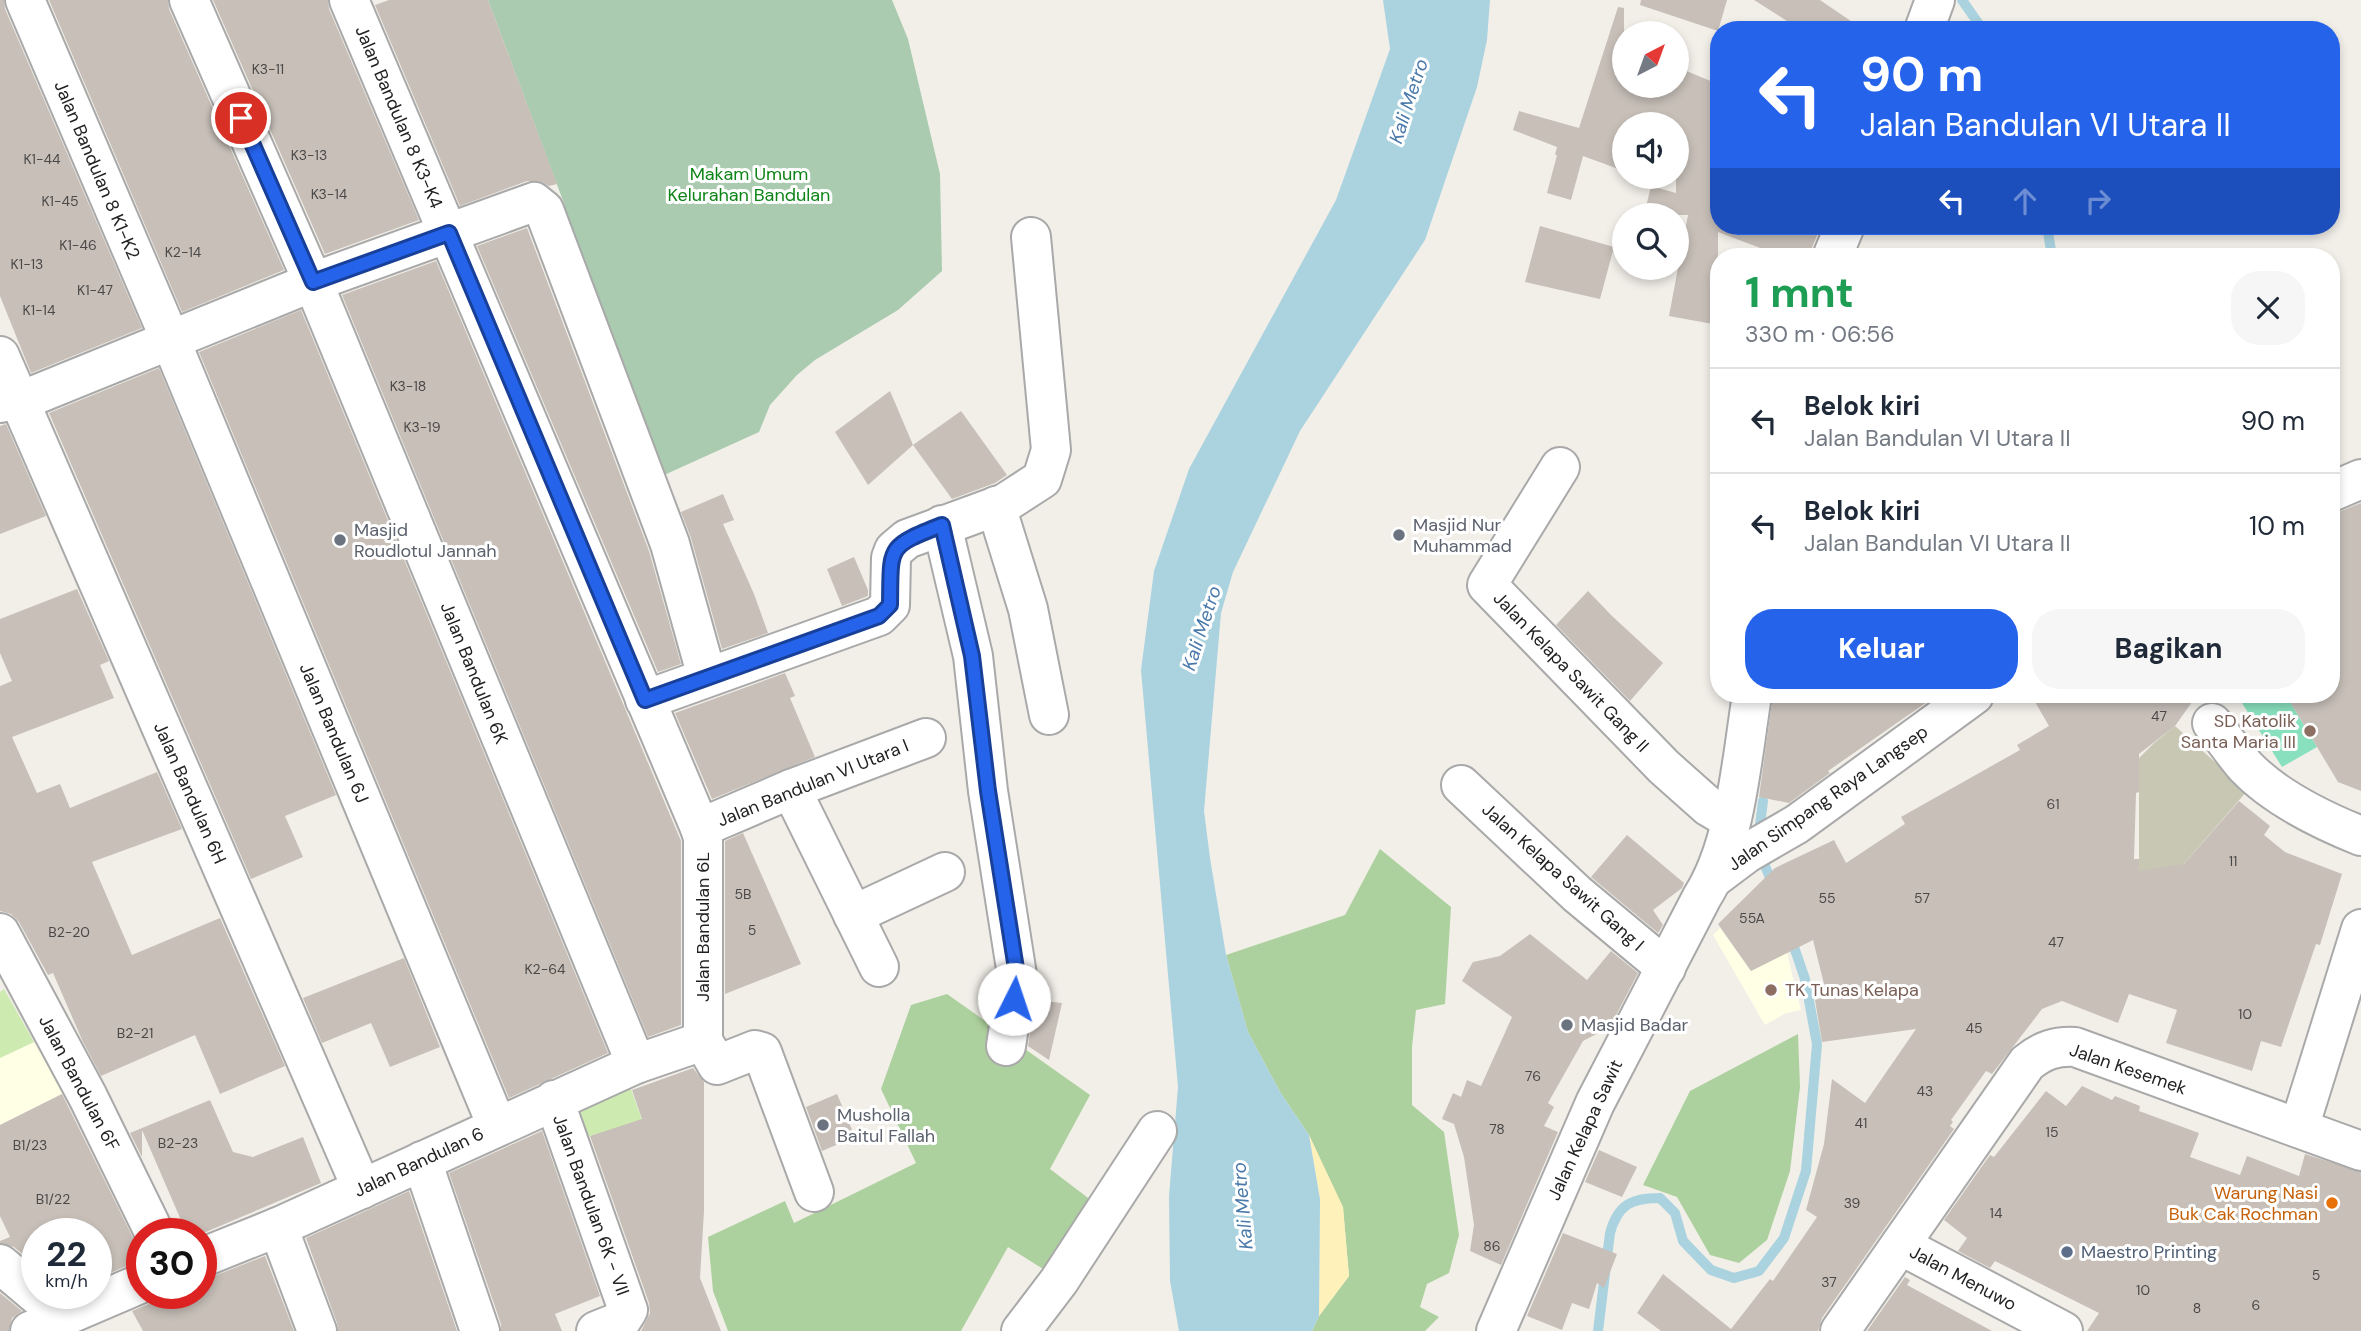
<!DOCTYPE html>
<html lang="id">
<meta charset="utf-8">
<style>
:root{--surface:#fff;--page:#f6f6f7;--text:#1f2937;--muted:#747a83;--line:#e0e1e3;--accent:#2563eb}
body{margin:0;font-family:"DM Sans",sans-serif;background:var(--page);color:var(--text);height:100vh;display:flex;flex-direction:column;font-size:26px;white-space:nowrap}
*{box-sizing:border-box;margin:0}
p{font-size:23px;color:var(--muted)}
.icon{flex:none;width:38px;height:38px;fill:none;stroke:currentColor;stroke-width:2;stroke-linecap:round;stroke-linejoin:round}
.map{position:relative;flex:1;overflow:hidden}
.details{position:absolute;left:1710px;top:248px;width:630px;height:455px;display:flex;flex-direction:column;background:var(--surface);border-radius:28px;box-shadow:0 4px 10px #0003}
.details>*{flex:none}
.banner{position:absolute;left:1710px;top:21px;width:630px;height:214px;border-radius:28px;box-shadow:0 4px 10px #0003;background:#2563eb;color:#fff;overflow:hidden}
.needle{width:46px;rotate:41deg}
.tools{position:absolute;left:1612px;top:21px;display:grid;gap:14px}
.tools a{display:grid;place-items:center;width:77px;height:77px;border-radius:50%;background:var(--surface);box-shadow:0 4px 10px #0003;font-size:35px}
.speed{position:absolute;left:21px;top:1218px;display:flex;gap:14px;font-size:35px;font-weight:700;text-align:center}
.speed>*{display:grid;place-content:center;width:91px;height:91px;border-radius:50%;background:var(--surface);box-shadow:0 4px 10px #0003;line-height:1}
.speed small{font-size:18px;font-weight:400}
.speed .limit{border:10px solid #d22;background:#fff;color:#111}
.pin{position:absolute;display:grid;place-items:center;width:60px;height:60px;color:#fff;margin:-30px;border:4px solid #fff;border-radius:50%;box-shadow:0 2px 7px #0007}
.me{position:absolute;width:77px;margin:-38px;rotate:4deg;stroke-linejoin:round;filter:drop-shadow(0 0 5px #0008)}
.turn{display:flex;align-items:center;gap:24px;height:147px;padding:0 35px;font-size:32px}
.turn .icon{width:91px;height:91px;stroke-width:2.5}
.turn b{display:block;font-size:49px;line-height:60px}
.lanes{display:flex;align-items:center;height:66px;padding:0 35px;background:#0003;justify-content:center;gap:35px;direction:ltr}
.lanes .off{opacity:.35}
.round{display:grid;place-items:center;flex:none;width:74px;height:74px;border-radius:28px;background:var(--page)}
.overview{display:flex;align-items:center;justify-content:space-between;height:119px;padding:0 35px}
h1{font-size:42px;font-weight:700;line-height:52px;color:#1e9e55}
.cta{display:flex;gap:14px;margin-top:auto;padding:14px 35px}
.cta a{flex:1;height:80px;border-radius:28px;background:var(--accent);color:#fff;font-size:28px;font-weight:700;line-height:80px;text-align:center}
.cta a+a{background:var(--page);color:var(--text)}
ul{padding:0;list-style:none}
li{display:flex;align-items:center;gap:21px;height:105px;padding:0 35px;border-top:2px solid var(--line)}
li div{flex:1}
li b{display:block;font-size:26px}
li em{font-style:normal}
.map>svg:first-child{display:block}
.education{fill:#ffffe5}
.construction{fill:#c7c7b4}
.grass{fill:#cdebb0}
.forest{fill:#add19e}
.sand{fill:#fff1ba}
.cemetery{fill:#aacbaf}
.pitch{fill:#88e0be}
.water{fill:#aad3df}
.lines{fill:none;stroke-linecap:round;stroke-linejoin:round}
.stream{stroke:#aad3df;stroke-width:10}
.building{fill:#c7bfb8}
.minor-casing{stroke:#a9a9a9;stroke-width:42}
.minor{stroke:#fff;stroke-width:38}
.route-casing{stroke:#184099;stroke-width:18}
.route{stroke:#2563eb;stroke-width:12}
.worship-dot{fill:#6b7280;stroke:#fff;stroke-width:2.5}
.education-dot{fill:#8d6e63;stroke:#fff;stroke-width:2.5}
.food-dot{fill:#e8710a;stroke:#fff;stroke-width:2.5}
.service-dot{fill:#5c6f8a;stroke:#fff;stroke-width:2.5}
.labels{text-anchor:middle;stroke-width:6;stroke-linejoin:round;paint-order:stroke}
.number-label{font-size:14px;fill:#4b4948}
.street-label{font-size:18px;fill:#222;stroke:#fff}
.park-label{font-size:18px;fill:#0c8416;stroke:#fff}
.worship-label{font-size:18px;fill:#5b616d;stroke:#fff;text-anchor:start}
.education-label{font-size:18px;fill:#785e54;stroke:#fff;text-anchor:end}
.food-label{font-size:18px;fill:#c56008;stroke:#fff;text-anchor:end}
.service-label{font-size:18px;fill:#4e5e75;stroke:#fff;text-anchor:start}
.water-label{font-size:19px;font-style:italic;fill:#4a7aab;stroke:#fff}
</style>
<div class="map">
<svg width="2361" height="1331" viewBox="0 0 2361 1331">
<rect width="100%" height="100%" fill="#f2efe9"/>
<g class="education">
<polygon points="1720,928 1751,971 1787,953 1801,1010 1786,1013 1765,1025 1713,935"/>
<polygon points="34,1042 63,1093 0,1125 0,1058"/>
</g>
<polygon class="construction" points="2175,726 2247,791 2164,887 2148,873 2139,871 2139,758 2153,744"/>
<g class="grass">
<polygon points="4,989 34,1042 0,1058 0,992"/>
<polygon points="629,1084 649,1139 613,1129 580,1139 569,1107"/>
</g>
<g class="forest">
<polygon points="1380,849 1451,907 1445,1004 1416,1010 1412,1047 1412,1105 1444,1132 1459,1235 1449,1273 1427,1284 1420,1307 1439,1317 1425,1331 1312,1331 1319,1316 1349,1276 1343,1208 1309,1135 1280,1092 1248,1032 1226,955 1345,915"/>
<polygon points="947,994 1090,1095 1050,1169 1096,1204 1051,1274 1008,1247 961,1331 728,1331 713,1291 708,1237 785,1201 794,1223 916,1163 881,1089 911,1005"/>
<polygon points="1798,1034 1800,1087 1790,1171 1767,1240 1739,1263 1710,1255 1677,1197 1643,1185 1690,1091"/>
</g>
<polygon class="sand" points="1309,1135 1343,1207 1349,1276 1319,1316 1320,1199"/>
<polygon class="cemetery" points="488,0 892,0 908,39 940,174 942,271 898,310 815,360 797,375 770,405 759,432 651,481 553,212 565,206"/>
<polygon class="pitch" points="2237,695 2286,695 2317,747 2282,767"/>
<polygon class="water" points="1383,0 1490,0 1487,40 1477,87 1425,240 1300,431 1233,572 1221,613 1204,811 1210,858 1226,955 1248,1032 1280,1092 1309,1135 1320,1199 1319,1316 1312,1331 1179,1331 1170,1281 1169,1196 1178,1087 1141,670 1154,571 1189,469 1336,200 1390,49"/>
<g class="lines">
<g class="stream">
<polyline points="1962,0 1983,30"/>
<polyline points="2047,226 2052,257"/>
<polyline points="1760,825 1763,801"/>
<polyline points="1764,863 1773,886"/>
<path d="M 1598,1331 L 1610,1233 C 1618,1204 1632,1198 1660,1198 L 1675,1213 L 1683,1241 L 1711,1270 L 1734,1278 L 1759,1271 L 1784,1238 L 1806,1171 L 1817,1044 L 1805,979 L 1791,938"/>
</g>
</g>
<g class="building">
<polygon points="0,0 4,0 5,9 142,328 31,373 0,296"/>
<polygon points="49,0 168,0 169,9 284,270 182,312"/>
<polygon points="213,0 328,0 329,9 419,220 325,254"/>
<polygon points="389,0 488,0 557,184 549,186 538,181 527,181 460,206 375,5"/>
<polygon points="1641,0 1727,0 1718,31 1640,5"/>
<polygon points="1754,0 1820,0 1864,30 1801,30"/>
<polygon points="1618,7 1624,8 1624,86 1676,86 1676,74 1679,68 1718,84 1718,226 1821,226 1808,257 1784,257 1718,232 1718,325 1669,316 1688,215 1644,215 1651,186 1676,193 1676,124 1624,124 1624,171 1583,156 1571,200 1547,193 1557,155 1555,155 1557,147 1513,130 1519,111 1579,128"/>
<polygon points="1540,226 1614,247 1600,299 1525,282"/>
<polygon points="527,228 649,551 681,664 658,672 477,246"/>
<polygon points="436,261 681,841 681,1025 648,1037 342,295"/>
<polygon points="301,310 608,1053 509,1098 199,352"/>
<polygon points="159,368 336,795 285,816 303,857 251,879 49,413"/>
<polygon points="890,391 913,445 868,485 835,432"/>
<polygon points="961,411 1007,475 995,483 952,499 913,445"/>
<polygon points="6,424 46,516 0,534 0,426"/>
<polygon points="723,494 734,520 723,524 754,594 768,633 722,649 691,538 681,512"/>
<polygon points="2361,503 2361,791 2338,782 2286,695 2331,695 2331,515"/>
<polygon points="854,557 868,590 868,596 842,606 827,569"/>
<polygon points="77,589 109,661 100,665 114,698 12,737 37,793 60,784 70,808 157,772 182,829 92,862 132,955 220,918 285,1066 220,1094 195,1035 101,1076 83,1042 53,973 48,975 19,922 11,914 0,911 0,686 12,681 0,653 0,619"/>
<polygon points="1588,591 1612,616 1663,663 1630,701 1556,625"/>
<polygon points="785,673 795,696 790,698 815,757 712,799 675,713"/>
<polygon points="1773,695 1937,695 1828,771 1830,773 1789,803 1759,797"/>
<polygon points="2031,695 2197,695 2175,726 2139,754 2139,792 2136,793 2134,859 2139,859 2139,871 2184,864 2239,801 2270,826 2264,835 2285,852 2342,874 2320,945 2316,944 2281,1047 2261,1041 2252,1071 2166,1043 2177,1010 2129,994 2118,1023 2062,1001 2042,1009 1992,1074 1986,1071 1951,1120 1953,1122 1950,1126 1954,1129 1822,1318 1818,1331 1661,1331 1637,1313 1663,1274 1731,1329 1770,1279 1773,1281 1817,1217 1806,1210 1824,1144 1832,1079 1865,1103 1916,1029 1822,1042 1815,1000 1827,996 1813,940 1751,971 1718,924 1775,868 1834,840 1846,863 1905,824 1901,817 2020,750 2017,745 2049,726"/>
<polygon points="743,833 801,964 725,994 725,841"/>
<polygon points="1627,835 1684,883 1682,888 1653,910 1663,925 1658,933 1591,877"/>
<polygon points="1530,934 1587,980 1611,951 1638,973 1610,1027 1583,1041 1548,1103 1554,1107 1544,1126 1558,1132 1501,1265 1470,1251 1474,1225 1464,1157 1454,1124 1442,1119 1453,1093 1461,1097 1467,1080 1481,1086 1512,1017 1462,981 1473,962 1500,956"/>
<polygon points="404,958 440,1047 390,1067 371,1023 322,1043 303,998"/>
<polygon points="1035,1000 1062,1003 1049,1060 1028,1046"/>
<polygon points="693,1068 704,1082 704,1211 700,1278 721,1331 641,1331 650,1313 649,1303 590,1136 642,1119 632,1090"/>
<polygon points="2082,1086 2112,1100 2115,1096 2140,1106 2139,1111 2199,1133 2190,1157 2240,1175 2247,1156 2299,1176 2305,1154 2361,1172 2361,1331 2087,1331 2099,1313 1995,1261 1990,1268 1958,1251 1967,1238 1944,1220 1990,1155 1994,1157 2046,1091 2066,1106"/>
<polygon points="62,1094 137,1246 130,1249 136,1262 96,1279 96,1234 37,1234 37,1266 14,1247 0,1243 0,1241 10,1237 0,1216 0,1125"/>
<polygon points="837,1094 855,1137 822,1151 806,1107"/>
<polygon points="210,1100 233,1152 253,1157 303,1137 321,1183 201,1234 187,1234 142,1130 142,1157 130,1133"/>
<polygon points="542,1131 600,1296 555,1314 562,1331 501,1331 501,1324 449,1173"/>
<polygon points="1599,1150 1637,1167 1622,1197 1585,1182"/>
<polygon points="409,1191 457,1331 338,1331 337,1323 306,1238"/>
<polygon points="1563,1233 1617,1254 1604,1288 1597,1283 1589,1309 1572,1303 1562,1330 1527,1316"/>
<polygon points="265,1256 294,1331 143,1331 132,1311 151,1303 161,1293 201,1293 201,1279 209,1278"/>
<polygon points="1905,1277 1910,1280 1907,1285 1992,1331 1867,1331"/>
<polygon points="0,1293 22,1311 12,1318 9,1331 0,1331"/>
</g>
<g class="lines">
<defs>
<g id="minor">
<polyline points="25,0 170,339 497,1126"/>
<polyline points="189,0 313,282 636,1064"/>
<polyline points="349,0 700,828 703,838 703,1041 717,1065 755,1050 762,1052 814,1192"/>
<polyline points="1924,30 1935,0"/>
<polyline points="1832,257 1845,226"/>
<polyline points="0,356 362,1189"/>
<polyline points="0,403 35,395 313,282 534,202 544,210 670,544 707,677"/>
<polyline points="1560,467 1487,585 1664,767 1709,807 1731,820"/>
<polyline points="2331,492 2361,479"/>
<polyline points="996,506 1028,609 1049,715"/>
<polyline points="942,525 973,656 988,791 1017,975 1006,1046"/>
<polyline points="645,700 879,616 890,605 891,558 894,550 907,539 1005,503 1042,479 1051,450 1031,237"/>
<path d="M 2212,723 C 2223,737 2233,752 2245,766 C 2275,798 2321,820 2361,836"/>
<polyline points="1461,785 1577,894 1666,968"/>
<polyline points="791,789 879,967"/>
<polyline points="700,828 791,789 926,738"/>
<polyline points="1715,877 1747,853 1797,824 1974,695"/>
<polyline points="853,915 945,872"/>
<polyline points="0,933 88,1097 155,1234"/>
<polyline points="554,1100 628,1310 621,1321 596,1331"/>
<polyline points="2299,1128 2361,929"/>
<polyline points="422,1161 480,1331"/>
<polyline points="278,1227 317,1331"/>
<polyline points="1900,1245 2063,1331"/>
<polyline points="201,1258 278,1227 636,1064 703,1041"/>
<polyline points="0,1264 63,1317"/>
<polyline points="30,1331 142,1283"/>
<polyline points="1021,1331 1059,1281 1157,1131"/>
<path d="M 1496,1331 L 1595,1103 L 1702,897 C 1736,844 1742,757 1752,695"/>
<path d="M 1840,1331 L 2027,1063 C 2043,1050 2056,1046 2075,1047 L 2361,1151"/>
</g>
</defs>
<use href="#minor" class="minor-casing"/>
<use href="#minor" class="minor"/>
</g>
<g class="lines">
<defs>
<path id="route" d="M 241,118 L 313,282 L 449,233 L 645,700 L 879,616 L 890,605 C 891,546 886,547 942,525 L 972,656 L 988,791 L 1017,975 L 1014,999"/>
</defs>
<use href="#route" class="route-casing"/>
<use href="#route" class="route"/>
</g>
<g class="worship-dot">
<circle cx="1399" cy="535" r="7"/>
<circle cx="340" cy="540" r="7"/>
<circle cx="1567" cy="1025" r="7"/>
<circle cx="823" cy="1125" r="7"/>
</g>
<g class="education-dot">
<circle cx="2310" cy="731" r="7"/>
<circle cx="1771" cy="990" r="7"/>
</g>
<circle class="food-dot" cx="2332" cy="1203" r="7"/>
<circle class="service-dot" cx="2067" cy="1252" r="7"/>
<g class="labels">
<g class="number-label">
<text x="268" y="74">K3-11</text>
<text x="309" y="160">K3-13</text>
<text x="42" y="164">K1-44</text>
<text x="329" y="199">K3-14</text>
<text x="60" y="206">K1-45</text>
<text x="78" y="250">K1-46</text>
<text x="183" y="257">K2-14</text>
<text x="27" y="269">K1-13</text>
<text x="95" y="295">K1-47</text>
<text x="39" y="315">K1-14</text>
<text x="408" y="391">K3-18</text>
<text x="422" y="432">K3-19</text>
<text x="2159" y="721">47</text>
<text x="2053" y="809">61</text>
<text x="2233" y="866">11</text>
<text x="743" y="899">5B</text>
<text x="1827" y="903">55</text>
<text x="1922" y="903">57</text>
<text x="1752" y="923">55A</text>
<text x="752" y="935">5</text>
<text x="69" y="937">B2-20</text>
<text x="2056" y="947">47</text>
<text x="545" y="974">K2-64</text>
<text x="2245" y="1019">10</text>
<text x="1974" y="1033">45</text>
<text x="135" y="1038">B2-21</text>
<text x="1533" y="1081">76</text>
<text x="1925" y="1096">43</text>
<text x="1861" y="1128">41</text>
<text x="1497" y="1134">78</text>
<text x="2052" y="1137">15</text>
<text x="178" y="1148">B2-23</text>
<text x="30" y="1150">B1/23</text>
<text x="53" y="1204">B1/22</text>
<text x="1852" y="1208">39</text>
<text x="1996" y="1218">14</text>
<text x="1492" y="1251">86</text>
<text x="2316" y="1280">5</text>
<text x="1829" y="1287">37</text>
<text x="2143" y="1295">10</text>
<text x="2256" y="1310">6</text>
<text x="2197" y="1313">8</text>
</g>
<g class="street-label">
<text transform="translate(399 117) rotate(67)" y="6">Jalan Bandulan 8 K3-K4</text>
<text transform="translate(97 170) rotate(67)" y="6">Jalan Bandulan 8 K1-K2</text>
<text transform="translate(1571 672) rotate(46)" y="6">Jalan Kelapa Sawit Gang II</text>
<text transform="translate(474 673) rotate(68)" y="6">Jalan Bandulan 6K</text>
<text transform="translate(334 733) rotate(67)" y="6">Jalan Bandulan 6J</text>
<text transform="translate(813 783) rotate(-22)" y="6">Jalan Bandulan VI Utara I</text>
<text transform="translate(190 793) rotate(66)" y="6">Jalan Bandulan 6H</text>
<text transform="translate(1828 798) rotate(-35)" y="6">Jalan Simpang Raya Langsep</text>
<text transform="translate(1563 877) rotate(42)" y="6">Jalan Kelapa Sawit Gang I</text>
<text transform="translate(703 927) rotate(-90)" y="6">Jalan Bandulan 6L</text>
<text transform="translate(2128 1069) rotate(19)" y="6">Jalan Kesemek</text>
<text transform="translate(79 1083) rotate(62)" y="6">Jalan Bandulan 6F</text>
<text transform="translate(1585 1130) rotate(-65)" y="6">Jalan Kelapa Sawit</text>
<text transform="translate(419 1162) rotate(-25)" y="6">Jalan Bandulan 6</text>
<text transform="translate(591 1205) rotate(70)" y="6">Jalan Bandulan 6K - VII</text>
<text transform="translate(1963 1278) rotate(28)" y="6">Jalan Menuwo</text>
</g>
<g class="park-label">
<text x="749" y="180">Makam Umum<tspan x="749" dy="21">Kelurahan Bandulan</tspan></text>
</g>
<g class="worship-label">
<text x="1413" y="531">Masjid Nur<tspan x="1413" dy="21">Muhammad</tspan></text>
<text x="354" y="536">Masjid<tspan x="354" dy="21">Roudlotul Jannah</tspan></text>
<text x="1581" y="1031">Masjid Badar</text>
<text x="837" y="1121">Musholla<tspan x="837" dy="21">Baitul Fallah</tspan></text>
</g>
<g class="education-label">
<text x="2296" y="727">SD Katolik<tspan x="2296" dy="21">Santa Maria III</tspan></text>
<text x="1785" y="996" text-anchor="start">TK Tunas Kelapa</text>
</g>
<g class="food-label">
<text x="2318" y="1199">Warung Nasi<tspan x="2318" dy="21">Buk Cak Rochman</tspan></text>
</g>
<g class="service-label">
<text x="2081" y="1258">Maestro Printing</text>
</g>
<g class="water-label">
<text transform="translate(1408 101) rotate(-72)" y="7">Kali Metro</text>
<text transform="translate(1201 628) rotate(-72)" y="7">Kali Metro</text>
<text transform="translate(1242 1206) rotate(-95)" y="7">Kali Metro</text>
</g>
</g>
</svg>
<div class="tools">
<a><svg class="needle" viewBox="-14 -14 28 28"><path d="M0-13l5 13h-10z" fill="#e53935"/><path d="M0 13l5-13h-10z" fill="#747a83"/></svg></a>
<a><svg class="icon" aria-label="sound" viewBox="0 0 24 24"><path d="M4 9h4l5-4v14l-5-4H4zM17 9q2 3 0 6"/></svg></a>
<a><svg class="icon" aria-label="search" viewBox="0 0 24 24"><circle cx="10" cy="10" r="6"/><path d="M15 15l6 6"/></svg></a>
</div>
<div class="speed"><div>22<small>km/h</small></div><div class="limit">30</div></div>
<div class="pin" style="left:241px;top:118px;background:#d93025"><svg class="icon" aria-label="arrive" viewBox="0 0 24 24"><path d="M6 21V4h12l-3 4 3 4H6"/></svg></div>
<svg class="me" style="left:1014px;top:999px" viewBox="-20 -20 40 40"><circle r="19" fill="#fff"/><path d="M0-13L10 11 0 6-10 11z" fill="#2563eb"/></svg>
<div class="banner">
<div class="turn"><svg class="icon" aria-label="left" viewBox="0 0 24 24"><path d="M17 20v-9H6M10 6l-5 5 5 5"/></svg><div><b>90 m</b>Jalan Bandulan VI Utara II</div></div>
<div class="lanes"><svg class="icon" aria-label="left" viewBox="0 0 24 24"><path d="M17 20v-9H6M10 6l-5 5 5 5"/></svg><svg class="icon off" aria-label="ahead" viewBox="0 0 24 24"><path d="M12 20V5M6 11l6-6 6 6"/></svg><svg class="icon off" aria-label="right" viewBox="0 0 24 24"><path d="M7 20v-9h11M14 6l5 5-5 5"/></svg></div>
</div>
<section class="details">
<div class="overview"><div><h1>1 mnt</h1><p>330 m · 06:56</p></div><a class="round"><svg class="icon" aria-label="close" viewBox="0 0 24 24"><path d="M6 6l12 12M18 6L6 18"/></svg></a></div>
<ul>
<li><svg class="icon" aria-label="left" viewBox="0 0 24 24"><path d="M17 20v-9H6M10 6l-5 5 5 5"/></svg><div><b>Belok kiri</b><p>Jalan Bandulan VI Utara II</p></div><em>90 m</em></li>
<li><svg class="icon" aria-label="left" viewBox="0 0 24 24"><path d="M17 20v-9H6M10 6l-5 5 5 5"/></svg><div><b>Belok kiri</b><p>Jalan Bandulan VI Utara II</p></div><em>10 m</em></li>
</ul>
<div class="cta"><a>Keluar</a><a>Bagikan</a></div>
</section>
</div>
